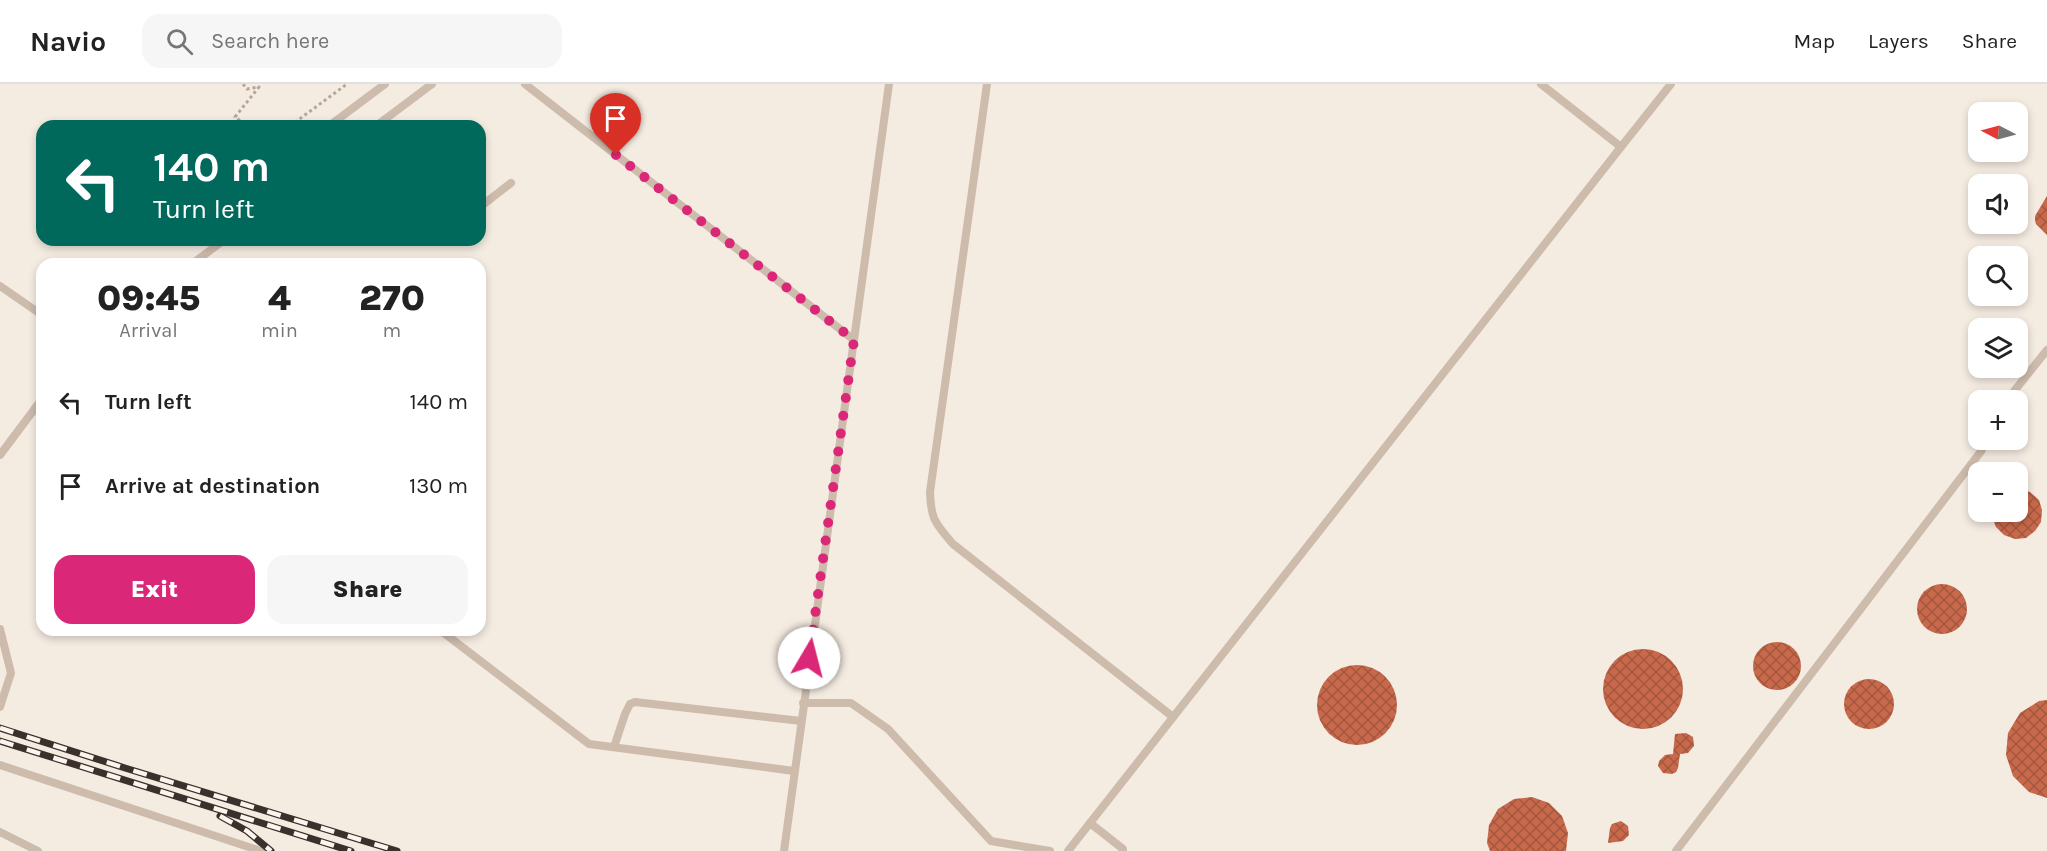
<!DOCTYPE html>
<meta charset="utf-8">
<style>
:root{--surface:#fff;--page:#f6f6f6;--text:#222;--muted:#767676;--line:#e0e0e0;--accent:#db2777}
body{margin:0;font-family:Karla,sans-serif;background:var(--page);color:var(--text);height:100vh;display:flex;flex-direction:column;font-size:22px;white-space:nowrap}
*{box-sizing:border-box;margin:0}
p{font-size:20px;color:var(--muted)}
.icon{flex:none;width:33px;height:33px;fill:none;stroke:currentColor;stroke-width:2;stroke-linecap:round;stroke-linejoin:round}
.map{position:relative;flex:1;overflow:hidden}
.sheet{position:absolute;left:36px;top:174px;width:450px;height:378px;display:flex;flex-direction:column;background:var(--surface);border-radius:18px;box-shadow:0 3px 9px #0003}
.sheet>*{flex:none}
.hud{position:absolute;left:36px;top:36px;width:450px;height:126px;border-radius:18px;box-shadow:0 3px 9px #0003;background:#00695c;color:#fff;overflow:hidden}
.needle{width:39px;rotate:276deg}
.tools{position:absolute;left:1968px;top:18px;display:grid;gap:12px}
.tools a{display:grid;place-items:center;width:60px;height:60px;border-radius:12px;background:var(--surface);box-shadow:0 3px 9px #0003;font-size:30px}
.pin{position:absolute;display:grid;place-items:center;width:51px;height:51px;color:#fff;margin:-62px -26px;border-radius:50% 50% 50% 0;rotate:-45deg;box-shadow:0 0 6px #0007}
.pin .icon{rotate:45deg}
.me{position:absolute;width:66px;margin:-33px;rotate:8deg;stroke-linejoin:round;filter:drop-shadow(0 0 4px #0008)}
.turn{display:flex;align-items:center;gap:21px;height:126px;padding:0 18px;font-size:27px}
.turn .icon{width:78px;height:78px;stroke-width:2.5}
.turn b{display:block;font-size:42px;line-height:51px}
.eta{display:flex;justify-content:space-evenly;align-items:center;height:102px;text-align:center}
.eta b{font-size:36px;font-weight:800;line-height:42px}
.button{display:flex;gap:12px;margin-top:auto;padding:12px 18px}
.button a{flex:1;height:69px;border-radius:18px;background:var(--accent);color:#fff;font-size:24px;font-weight:800;line-height:69px;text-align:center}
.button a+a{background:var(--page);color:var(--text)}
ul{padding:0;list-style:none}
li{display:flex;align-items:center;gap:18px;height:84px;padding:0 18px}
li div{flex:1}
li b{display:block;font-size:22px}
li em{font-style:normal}
header{display:flex;align-items:center;gap:36px;box-sizing:border-box;height:84px;padding:0 30px;background:var(--surface);border-bottom:2px solid var(--line)}
header strong{font-size:28px}
nav{display:flex;gap:33px;margin-inline-start:auto;font-size:21px}
.search{width:420px;height:54px;background:var(--page);display:flex;align-items:center;gap:15px;box-sizing:border-box;padding:0 21px;border-radius:18px;color:var(--muted);font-size:22px}
.map>svg:first-child{display:block}
.building{fill:url(#building-cross-hatch)}
.lines{fill:none;stroke-linecap:round;stroke-linejoin:round}
.path{stroke:#b9a596;stroke-width:3;stroke-dasharray:3 3;stroke-linecap:butt}
.service{stroke:#cdbbac;stroke-width:8}
.rail-casing{stroke:#3b302b;stroke-width:7}
.rail{stroke:#fbf5ee;stroke-width:4.5;stroke-dasharray:14;stroke-linecap:butt}
.route{stroke:#db2777;stroke-width:10;stroke-dasharray:0 18}
</style>
<header>
<strong>Navio</strong>
<div class="search"><svg class="icon" aria-label="search" viewBox="0 0 24 24"><circle cx="10" cy="10" r="6"/><path d="M15 15l6 6"/></svg>Search here</div>
<nav><a>Map</a><a>Layers</a><a>Share</a></nav>
</header>
<div class="map">
<svg width="2047" height="767" viewBox="0 0 2047 767">
<defs>
<pattern id="building-cross-hatch" width="8" height="8" patternUnits="userSpaceOnUse" patternTransform="scale(1.5)"><rect width="8" height="8" fill="#c8694b"/><path d="M0 0l8 8M0 8l8-8" fill="none" stroke="#a4573f"/></pattern>
</defs>
<rect width="100%" height="100%" fill="#f4ebe1"/>
<g class="building">
<polygon points="2047,112 2047,151 2036,140 2035,136 2035,132"/>
<polygon points="2018,404 2030,408 2039,416 2042,426 2041,438 2035,447 2026,454 2015,455 2004,451 1996,443 1990,428 2018,428"/>
<circle cx="1942" cy="525" r="25"/>
<circle cx="1777" cy="582" r="24"/>
<circle cx="1643" cy="605" r="40"/>
<circle cx="1357" cy="621" r="40"/>
<circle cx="1869" cy="620" r="25"/>
<polygon points="2047,616 2047,714 2029,708 2013,692 2006,671 2008,649 2020,629 2039,617"/>
<polygon points="1686,649 1693,653 1694,662 1688,669 1680,670 1678,684 1676,688 1672,690 1663,689 1658,682 1659,677 1665,671 1673,670 1675,650"/>
<polygon points="1532,713 1549,719 1562,732 1568,749 1566,767 1490,767 1487,759 1489,741 1498,725 1514,715"/>
<polygon points="1621,737 1628,742 1629,751 1623,757 1608,759 1610,744 1612,740"/>
</g>
<g class="lines">
<g class="path">
<polyline points="243,0 247,5 259,3 235,33 247,42"/>
<polyline points="290,42 347,0"/>
</g>
<g class="service">
<polyline points="525,0 854,256"/>
<path d="M 987,0 L 930,408 C 931,436 935,439 953,460 L 1173,633"/>
<polyline points="329,42 385,0"/>
<polyline points="376,42 432,0"/>
<polyline points="1621,63 1671,0"/>
<polyline points="480,123 511,99"/>
<polyline points="414,156 437,156"/>
<polyline points="192,180 224,156"/>
<polyline points="0,202 42,231"/>
<polyline points="2007,316 2047,266"/>
<polyline points="0,371 42,315"/>
<polyline points="0,545 11,589 0,623"/>
<polyline points="440,546 589,660 794,687"/>
<polyline points="803,619 851,619 888,645 991,757 1050,767"/>
<polyline points="614,663 625,630 630,620 635,618 801,637"/>
<polyline points="0,681 261,767"/>
<polyline points="1090,739 1123,765 1123,767"/>
<polyline points="0,748 38,767"/>
<polyline points="784,767 889,0"/>
<polyline points="1068,767 1621,63 1541,0"/>
<polyline points="1676,767 1982,366 1982,356"/>
</g>
<defs>
<g id="rail">
<polyline points="0,644 125,684 397,767"/>
<polyline points="0,657 351,767"/>
<polyline points="220,732 247,747 271,767"/>
</g>
</defs>
<use href="#rail" class="rail-casing"/>
<use href="#rail" class="rail"/>
</g>
<g class="lines">
<polyline class="route" points="616,71 854,256 809,574"/>
</g>
</svg>
<div class="tools">
<a><svg class="needle" viewBox="-14 -14 28 28"><path d="M0-13l5 13h-10z" fill="#e53935"/><path d="M0 13l5-13h-10z" fill="#767676"/></svg></a>
<a><svg class="icon" aria-label="sound" viewBox="0 0 24 24"><path d="M4 9h4l5-4v14l-5-4H4zM17 9q2 3 0 6"/></svg></a>
<a><svg class="icon" aria-label="search" viewBox="0 0 24 24"><circle cx="10" cy="10" r="6"/><path d="M15 15l6 6"/></svg></a>
<a><svg class="icon" aria-label="layers" viewBox="0 0 24 24"><path d="M12 4l9 5-9 5-9-5zM3 14l9 5 9-5"/></svg></a>
<a>+</a>
<a>−</a>
</div>
<div class="pin" style="left:616px;top:71px;background:#d93025"><svg class="icon" aria-label="arrive" viewBox="0 0 24 24"><path d="M6 21V4h12l-3 4 3 4H6"/></svg></div>
<svg class="me" style="left:809px;top:574px" viewBox="-20 -20 40 40"><circle r="19" fill="#fff"/><path d="M0-13L10 11 0 6-10 11z" fill="#db2777"/></svg>
<div class="hud">
<div class="turn"><svg class="icon" aria-label="left" viewBox="0 0 24 24"><path d="M17 20v-9H6M10 6l-5 5 5 5"/></svg><div><b>140 m</b>Turn left</div></div>
</div>
<section class="sheet">
<div class="eta">
<div><b>09:45</b><p>Arrival</p></div>
<div><b>4</b><p>min</p></div>
<div><b>270</b><p>m</p></div>
</div>
<ul>
<li><svg class="icon" aria-label="left" viewBox="0 0 24 24"><path d="M17 20v-9H6M10 6l-5 5 5 5"/></svg><div><b>Turn left</b></div><em>140 m</em></li>
<li><svg class="icon" aria-label="arrive" viewBox="0 0 24 24"><path d="M6 21V4h12l-3 4 3 4H6"/></svg><div><b>Arrive at destination</b></div><em>130 m</em></li>
</ul>
<div class="button"><a>Exit</a><a>Share</a></div>
</section>
</div>
